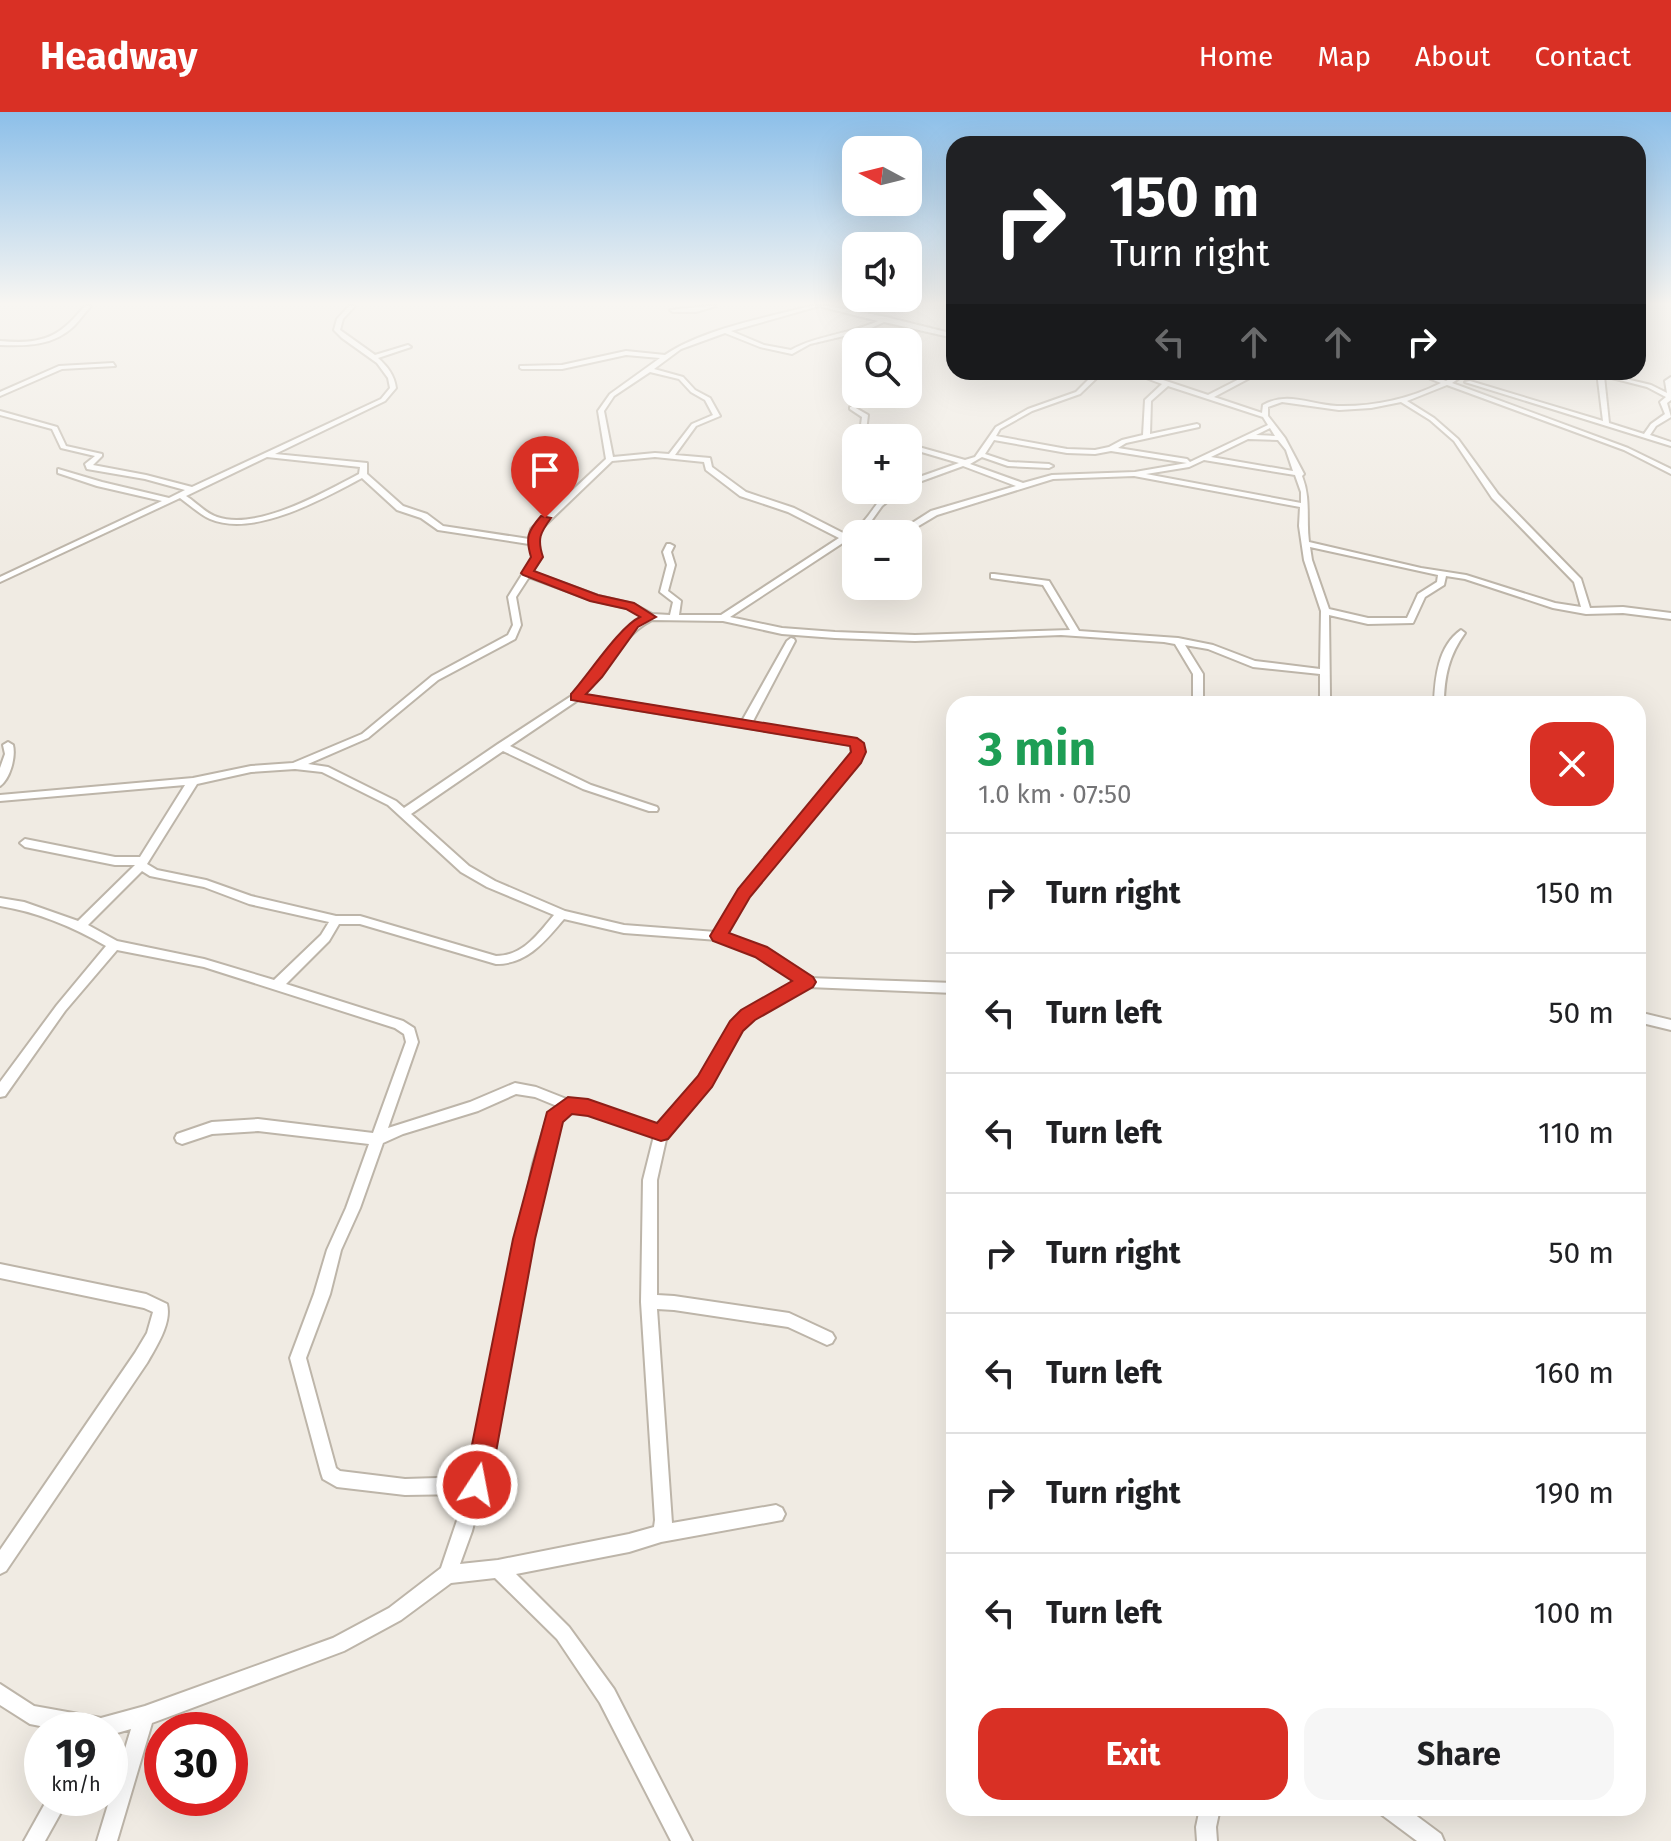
<!DOCTYPE html>
<meta charset="utf-8">
<style>
:root{--surface:#fff;--page:#f6f6f6;--text:#202124;--muted:#757577;--line:#e0e0e0;--accent:#d93025}
body{margin:0;font-family:"Fira Sans",sans-serif;background:var(--page);color:var(--text);height:100vh;display:flex;flex-direction:column;font-size:30px;white-space:nowrap}
*{box-sizing:border-box;margin:0}
p{font-size:26px;color:var(--muted)}
.icon{flex:none;width:44px;height:44px;fill:none;stroke:currentColor;stroke-width:2;stroke-linecap:round;stroke-linejoin:round}
.map{position:relative;flex:1;overflow:hidden}
.sheet{position:absolute;left:946px;top:584px;width:700px;height:1120px;display:flex;flex-direction:column;background:var(--surface);border-radius:24px;box-shadow:0 8px 32px #0002}
.sheet>*{flex:none}
.top-card{position:absolute;left:946px;top:24px;width:700px;height:244px;border-radius:24px;box-shadow:0 8px 32px #0002;background:#202124;color:#fff;overflow:hidden}
.needle{width:52px;rotate:277deg}
.tools{position:absolute;left:842px;top:24px;display:grid;gap:16px}
.tools a{display:grid;place-items:center;width:80px;height:80px;border-radius:16px;background:var(--surface);box-shadow:0 8px 32px #0002;font-size:40px}
.speed{position:absolute;left:24px;top:1600px;display:flex;gap:16px;font-size:40px;font-weight:700;text-align:center}
.speed>*{display:grid;place-content:center;width:104px;height:104px;border-radius:50%;background:var(--surface);box-shadow:0 8px 32px #0002;line-height:1}
.speed small{font-size:20px;font-weight:400}
.speed .limit{border:12px solid #d22;background:#fff;color:#111}
.pin{position:absolute;display:grid;place-items:center;width:68px;height:68px;color:#fff;margin:-82px -34px;border-radius:50% 50% 50% 0;rotate:-45deg;box-shadow:0 0 8px #0007}
.pin .icon{rotate:45deg}
.me{position:absolute;width:88px;margin:-44px;rotate:11deg;stroke-linejoin:round;filter:drop-shadow(0 0 6px #0008)}
.turn{display:flex;align-items:center;gap:28px;height:168px;padding:0 32px;font-size:36px}
.turn .icon{width:104px;height:104px;stroke-width:2.5}
.turn b{display:block;font-size:56px;line-height:68px}
.lanes{display:flex;align-items:center;height:76px;padding:0 32px;background:#0003;justify-content:center;gap:40px;direction:ltr}
.lanes .off{opacity:.35}
.round{display:grid;place-items:center;flex:none;width:84px;height:84px;border-radius:24px;background:var(--page)}
.summary{display:flex;align-items:center;justify-content:space-between;height:136px;padding:0 32px}
h1{font-size:48px;font-weight:700;line-height:60px;color:#1e9e55}
.primary-button{display:flex;gap:16px;margin-top:auto;padding:16px 32px}
.primary-button a{flex:1;height:92px;border-radius:24px;background:var(--accent);color:#fff;font-size:32px;font-weight:700;line-height:92px;text-align:center}
.primary-button a+a{background:var(--page);color:var(--text)}
ul{padding:0;list-style:none}
li{display:flex;align-items:center;gap:24px;height:120px;padding:0 32px;border-top:2px solid var(--line)}
li div{flex:1}
li b{display:block;font-size:30px}
li em{font-style:normal}
header{display:flex;align-items:center;gap:48px;box-sizing:border-box;height:112px;padding:0 40px;background:var(--accent);color:#fff}
header strong{font-size:38px}
nav{display:flex;gap:44px;margin-inline-start:auto;font-size:28px}
.map>svg:first-child{display:block}
.lines{fill:none;stroke-linecap:round;stroke-linejoin:round}
.street-casing{stroke:#bdb5a9;stroke-width:4}
.street{fill:#fff;fill-rule:evenodd}
.route{fill:#d93025;stroke:#8d1f18;stroke-width:2}
</style>
<header>
<strong>Headway</strong>
<nav><a>Home</a><a>Map</a><a>About</a><a>Contact</a></nav>
</header>
<div class="map">
<svg width="1671" height="1729" viewBox="0 0 1671 1729">
<rect width="100%" height="100%" fill="#f0ebe3"/>
<g class="lines">
<defs>
<g id="street">
<path d="M 85,194 L 91,194 C 85,200 80,208 74,214 C 53,234 27,234 0,233 L 0,229 C 25,231 48,231 67,213 C 74,207 79,200 85,194 Z"/>
<path d="M 349,194 L 355,194 L 343,207 L 340,218 L 375,243 L 408,233 L 411,235 L 378,246 C 388,255 394,263 396,276 L 385,289 L 275,342 L 367,351 L 367,362 L 403,394 L 427,402 L 443,414 L 529,427 L 531,417 L 606,347 L 598,299 L 610,282 L 660,246 L 626,243 L 562,257 L 522,257 L 520,256 L 520,254 L 562,253 L 626,239 L 665,243 C 701,218 767,205 811,194 L 819,194 L 731,219 L 764,233 L 791,238 C 818,223 850,222 878,209 L 819,194 L 828,194 L 886,205 L 954,222 L 954,226 L 884,210 L 865,219 L 810,232 L 792,242 L 760,235 L 725,221 L 681,237 L 654,257 L 683,265 L 695,278 L 710,286 L 720,304 L 696,314 L 675,343 L 710,346 L 712,355 L 746,380 L 794,396 L 845,422 C 850,419 857,415 862,411 C 875,398 881,378 902,378 L 882,394 L 867,415 L 730,505 L 782,516 L 835,520 L 915,523 L 1070,518 L 1043,473 L 991,466 L 991,462 L 994,462 L 1049,469 L 1079,519 L 1178,526 L 1213,533 L 1255,549 L 1320,557 L 1321,499 L 1304,448 L 1299,414 L 1300,395 L 1134,364 L 1053,367 L 937,403 L 905,422 L 895,422 L 931,399 L 1016,374 L 963,354 L 908,374 L 908,369 L 959,351 L 908,336 L 908,332 L 965,348 L 975,345 L 996,315 L 1028,297 L 1076,280 L 1096,260 L 1103,260 L 1080,282 L 1032,299 L 1000,317 L 996,324 L 1067,337 L 1095,338 L 1109,335 L 1122,328 L 1143,323 L 1145,288 L 1162,272 L 1130,260 L 1139,260 L 1208,283 L 1253,260 L 1261,260 L 1214,285 L 1262,301 L 1263,293 C 1288,279 1310,293 1337,294 C 1372,295 1410,287 1441,271 L 1413,260 L 1422,260 L 1446,269 L 1461,260 L 1468,260 L 1452,271 L 1628,336 L 1671,357 L 1671,362 L 1624,338 L 1447,273 L 1407,289 L 1434,306 L 1458,327 L 1498,382 L 1581,467 L 1590,496 L 1623,495 L 1671,501 L 1671,507 L 1623,501 L 1586,502 L 1553,496 L 1465,467 L 1446,464 L 1444,473 L 1425,485 L 1413,511 L 1368,512 L 1329,503 L 1330,584 L 1333,592 L 1323,592 L 1320,584 L 1320,562 L 1253,555 L 1208,537 L 1185,533 L 1203,562 L 1203,592 L 1193,592 L 1193,562 L 1175,532 L 1164,530 L 1061,523 L 915,529 L 835,526 L 782,522 L 723,509 L 652,508 C 621,524 605,559 583,583 L 742,609 L 787,529 L 791,526 L 794,527 L 795,529 L 752,611 L 860,629 L 861,648 L 748,784 L 726,822 L 765,837 L 808,866 L 954,871 L 954,881 L 808,875 L 752,906 L 740,917 L 710,973 L 667,1023 L 657,1068 L 657,1183 L 674,1184 L 789,1201 L 832,1221 L 835,1226 L 832,1231 L 827,1233 L 788,1215 L 674,1198 L 657,1197 L 672,1411 L 776,1393 L 782,1396 L 785,1402 L 782,1408 L 661,1430 L 629,1440 L 516,1462 L 569,1515 L 614,1577 L 692,1729 L 671,1729 L 600,1591 L 557,1527 L 495,1466 L 451,1471 L 401,1508 L 344,1539 L 152,1611 L 117,1729 L 97,1729 L 131,1617 L 110,1623 L 110,1618 L 60,1618 L 30,1612 L 0,1593 L 0,1572 L 34,1594 L 101,1606 L 145,1594 L 333,1526 L 389,1496 L 441,1456 L 466,1382 L 405,1383 L 337,1375 L 323,1367 L 321,1361 L 290,1246 L 314,1182 L 327,1138 L 346,1096 L 369,1032 L 258,1019 L 212,1022 L 182,1032 L 177,1030 L 175,1026 L 177,1022 L 212,1010 L 258,1007 L 373,1021 L 406,930 L 404,922 L 395,916 L 204,855 L 117,838 L 65,899 L 5,984 L 0,985 L 0,970 L 57,893 L 106,834 C 73,815 38,800 0,794 L 0,786 L 24,790 L 78,809 L 135,753 L 115,753 L 25,735 L 20,731 L 25,727 L 115,745 L 140,745 L 185,673 L 0,689 L 0,683 L 193,666 L 251,654 L 293,651 L 362,622 L 432,564 L 508,523 L 513,513 L 508,485 L 533,445 L 529,432 L 438,418 L 421,406 L 397,398 L 362,366 C 324,386 254,426 210,407 C 199,402 190,393 180,386 L 0,470 L 0,465 L 162,389 L 97,374 L 58,361 L 58,357 L 102,370 L 169,386 L 185,378 L 145,367 L 87,357 L 85,352 L 95,344 L 61,336 L 52,317 L 0,303 L 0,299 L 57,315 L 66,334 L 102,342 L 102,344 L 93,353 L 146,363 L 192,375 L 381,287 L 390,276 L 388,266 L 377,251 L 342,226 L 334,218 L 337,207 ZM 650,260 L 679,267 L 691,280 L 705,288 L 713,303 L 692,312 L 669,342 L 655,341 L 613,345 L 604,299 L 614,284 ZM 1168,274 L 1263,305 L 1268,313 L 1190,350 L 1187,347 L 1118,336 L 1126,331 L 1199,315 L 1199,313 L 1197,312 L 1150,322 L 1151,289 ZM 1282,290 L 1339,298 L 1371,296 L 1401,290 L 1430,308 L 1454,329 L 1492,386 L 1574,470 L 1581,495 L 1555,491 L 1466,463 L 1421,456 L 1309,430 C 1306,406 1311,387 1302,364 L 1304,362 L 1285,326 L 1268,304 L 1268,295 ZM 1270,316 L 1275,324 L 1256,323 ZM 1248,327 L 1278,328 L 1286,338 L 1293,359 L 1211,345 ZM 994,328 L 1067,341 L 1095,342 L 1111,339 L 1187,351 L 1135,360 L 1052,363 L 1023,371 L 970,352 L 982,345 L 1008,354 L 1049,356 L 1053,354 L 1049,352 L 1009,350 L 985,342 ZM 267,345 L 360,355 L 359,362 C 324,380 258,419 217,405 C 205,401 196,390 186,384 ZM 655,345 L 704,350 L 706,358 L 740,384 L 788,400 L 839,426 L 721,503 L 679,503 L 681,489 L 668,479 L 675,453 L 671,440 L 674,434 L 670,432 L 667,432 L 663,440 L 667,453 L 660,480 L 673,490 L 670,503 L 652,502 L 633,492 L 598,484 L 532,460 L 541,445 L 536,430 L 538,420 L 612,349 ZM 1204,348 L 1295,363 L 1301,380 L 1301,391 L 1146,362 L 1189,355 ZM 1310,435 L 1438,463 L 1437,470 L 1418,482 L 1407,506 L 1368,506 L 1329,497 L 1312,448 ZM 529,465 L 592,488 L 627,496 L 644,505 L 628,516 L 618,527 L 573,583 L 498,632 L 404,696 L 396,689 L 328,655 L 308,652 L 368,626 L 438,568 L 515,527 L 521,513 L 516,485 ZM 578,588 L 852,633 L 851,647 L 740,778 L 716,820 L 624,813 L 565,799 L 495,769 L 469,754 L 411,702 L 503,639 L 583,677 L 649,699 L 657,699 L 658,697 L 657,695 L 591,673 L 510,634 ZM 295,657 L 322,660 L 388,693 L 461,760 L 487,775 L 554,803 C 538,822 523,844 496,844 L 360,804 L 336,804 L 251,784 L 206,768 L 157,758 L 147,752 L 197,672 L 251,660 ZM 142,759 L 150,764 L 204,775 L 249,792 L 329,810 L 321,823 L 274,868 L 204,847 L 117,829 L 88,813 ZM 564,807 L 624,821 L 718,828 L 757,843 L 797,870 L 744,900 L 732,911 L 700,965 L 658,1014 L 588,990 L 569,988 L 536,975 L 515,971 L 470,990 L 388,1016 L 418,930 L 414,916 L 403,909 L 286,872 L 329,829 L 339,812 L 360,812 L 496,852 C 528,852 545,829 564,807 ZM 516,982 L 535,985 L 557,994 L 547,1006 L 533,1052 L 471,1365 L 405,1367 L 340,1359 L 336,1356 L 306,1246 L 330,1182 L 341,1138 L 360,1096 L 383,1031 L 403,1022 L 478,999 ZM 571,999 L 588,1002 L 654,1024 L 643,1068 L 641,1190 L 655,1408 L 654,1415 L 629,1422 L 498,1448 L 460,1452 L 472,1419 L 495,1329 L 528,1145 L 549,1040 L 559,1009 Z"/>
<polygon points="707,194 716,194 696,200 673,200 670,198"/>
<polygon points="113,251 115,254 62,257 0,284 0,280 59,254"/>
<polygon points="1323,260 1332,260 1334,262 1331,264"/>
<path d="M 1597,260 L 1651,273 L 1667,281 L 1665,269 L 1671,265 L 1671,288 L 1667,291 L 1671,305 L 1656,314 L 1650,323 L 1671,330 L 1671,334 L 1465,270 L 1470,269 L 1603,309 ZM 1604,264 L 1647,275 L 1666,285 L 1660,290 L 1665,302 L 1651,312 L 1644,322 L 1609,311 Z"/>
<polygon points="850,295 854,295 868,303 866,319 874,326 866,326 860,321 862,305 850,297"/>
<path d="M 1461,518 L 1465,521 C 1449,543 1444,565 1444,592 L 1434,592 C 1435,566 1438,534 1461,518 Z"/>
<path d="M 8,630 L 13,633 C 16,645 10,667 0,674 L 0,656 L 5,642 L 3,633 Z"/>
<polygon points="1638,900 1671,908 1671,918 1638,910"/>
<path d="M 0,1152 L 146,1182 L 167,1192 C 172,1211 156,1235 147,1251 L 6,1459 L 0,1462 L 0,1438 L 135,1241 L 147,1221 L 153,1200 L 144,1196 L 0,1166 Z"/>
<polygon points="48,1686 69,1686 45,1729 24,1729"/>
<polygon points="1200,1696 1220,1696 1216,1715 1217,1729 1197,1729 1196,1715"/>
<polygon points="1379,1696 1406,1696 1441,1722 1444,1729 1417,1729 1382,1703"/>
</g>
</defs>
<use href="#street" class="street-casing"/>
<use href="#street" class="street"/>
</g>
<linearGradient id="sky" x2="0" y2="1"><stop stop-color="#8cbfe9"/><stop offset="0.44" stop-color="#f8f6f2"/><stop offset="1" stop-color="#f8f6f2" stop-opacity="0"/></linearGradient>
<rect width="1671" height="436" fill="url(#sky)"/>
<path class="route" d="M 541,404 L 551,406 C 540,421 537,427 543,445 L 534,459 L 598,483 L 634,491 L 656,505 L 638,515 L 602,565 L 586,582 L 857,626 L 864,631 L 866,640 L 861,651 L 750,785 L 729,821 L 767,835 L 813,865 L 816,870 L 813,875 L 755,908 L 743,919 L 712,975 L 668,1027 L 661,1029 L 588,1004 L 572,1002 L 563,1010 L 535,1127 L 490,1373 L 486,1382 L 477,1386 L 468,1382 L 464,1373 L 513,1127 L 547,1000 L 568,985 L 588,987 L 657,1011 L 698,964 L 730,909 L 741,898 L 792,869 L 755,845 L 713,829 L 710,824 L 738,777 L 851,640 L 850,634 L 571,588 L 571,582 C 589,562 620,514 640,505 L 626,497 L 590,489 L 523,463 L 521,461 L 531,445 C 525,425 528,419 541,404 Z"/>
</svg>
<div class="tools">
<a><svg class="needle" viewBox="-14 -14 28 28"><path d="M0-13l5 13h-10z" fill="#e53935"/><path d="M0 13l5-13h-10z" fill="#757577"/></svg></a>
<a><svg class="icon" aria-label="sound" viewBox="0 0 24 24"><path d="M4 9h4l5-4v14l-5-4H4zM17 9q2 3 0 6"/></svg></a>
<a><svg class="icon" aria-label="search" viewBox="0 0 24 24"><circle cx="10" cy="10" r="6"/><path d="M15 15l6 6"/></svg></a>
<a>+</a>
<a>−</a>
</div>
<div class="speed"><div>19<small>km/h</small></div><div class="limit">30</div></div>
<div class="pin" style="left:545px;top:406px;background:#d93025"><svg class="icon" aria-label="arrive" viewBox="0 0 24 24"><path d="M6 21V4h12l-3 4 3 4H6"/></svg></div>
<svg class="me" style="left:477px;top:1373px" viewBox="-20 -20 40 40"><circle r="17" fill="#d93025" stroke="#fff" stroke-width="3"/><path d="M0-11L8 9 0 5-8 9z" fill="#fff"/></svg>
<div class="top-card">
<div class="turn"><svg class="icon" aria-label="right" viewBox="0 0 24 24"><path d="M7 20v-9h11M14 6l5 5-5 5"/></svg><div><b>150 m</b>Turn right</div></div>
<div class="lanes"><svg class="icon off" aria-label="left" viewBox="0 0 24 24"><path d="M17 20v-9H6M10 6l-5 5 5 5"/></svg><svg class="icon off" aria-label="ahead" viewBox="0 0 24 24"><path d="M12 20V5M6 11l6-6 6 6"/></svg><svg class="icon off" aria-label="ahead" viewBox="0 0 24 24"><path d="M12 20V5M6 11l6-6 6 6"/></svg><svg class="icon" aria-label="right" viewBox="0 0 24 24"><path d="M7 20v-9h11M14 6l5 5-5 5"/></svg></div>
</div>
<section class="sheet">
<div class="summary"><div><h1>3 min</h1><p>1.0 km · 07:50</p></div><a class="round" style="background:#d93025;color:#fff"><svg class="icon" aria-label="close" viewBox="0 0 24 24"><path d="M6 6l12 12M18 6L6 18"/></svg></a></div>
<ul>
<li><svg class="icon" aria-label="right" viewBox="0 0 24 24"><path d="M7 20v-9h11M14 6l5 5-5 5"/></svg><div><b>Turn right</b></div><em>150 m</em></li>
<li><svg class="icon" aria-label="left" viewBox="0 0 24 24"><path d="M17 20v-9H6M10 6l-5 5 5 5"/></svg><div><b>Turn left</b></div><em>50 m</em></li>
<li><svg class="icon" aria-label="left" viewBox="0 0 24 24"><path d="M17 20v-9H6M10 6l-5 5 5 5"/></svg><div><b>Turn left</b></div><em>110 m</em></li>
<li><svg class="icon" aria-label="right" viewBox="0 0 24 24"><path d="M7 20v-9h11M14 6l5 5-5 5"/></svg><div><b>Turn right</b></div><em>50 m</em></li>
<li><svg class="icon" aria-label="left" viewBox="0 0 24 24"><path d="M17 20v-9H6M10 6l-5 5 5 5"/></svg><div><b>Turn left</b></div><em>160 m</em></li>
<li><svg class="icon" aria-label="right" viewBox="0 0 24 24"><path d="M7 20v-9h11M14 6l5 5-5 5"/></svg><div><b>Turn right</b></div><em>190 m</em></li>
<li><svg class="icon" aria-label="left" viewBox="0 0 24 24"><path d="M17 20v-9H6M10 6l-5 5 5 5"/></svg><div><b>Turn left</b></div><em>100 m</em></li>
</ul>
<div class="primary-button"><a>Exit</a><a>Share</a></div>
</section>
</div>
